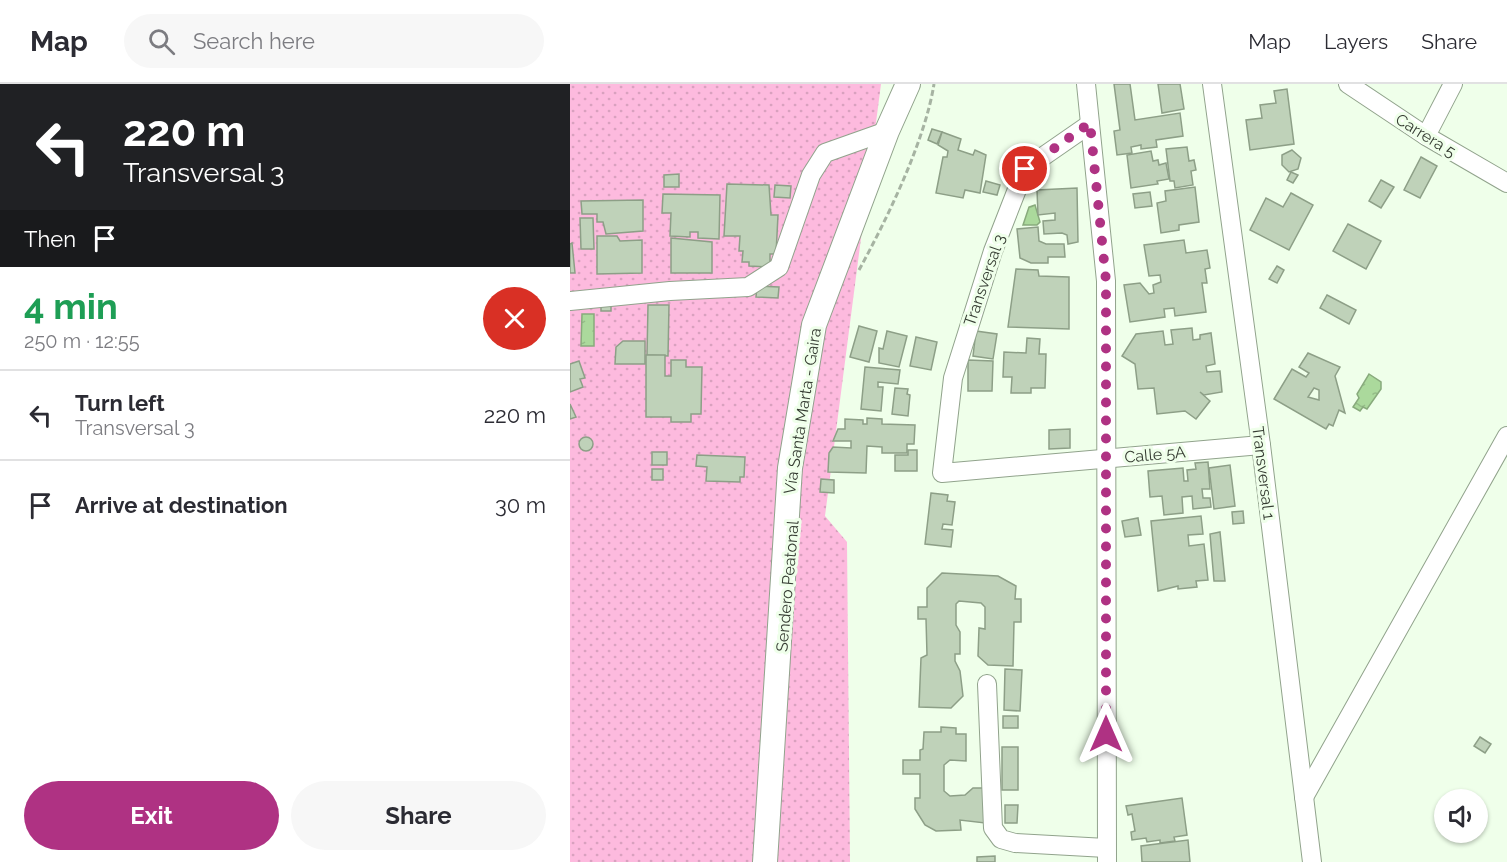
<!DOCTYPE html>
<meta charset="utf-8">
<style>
:root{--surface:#fff;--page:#f7f7f7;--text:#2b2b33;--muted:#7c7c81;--line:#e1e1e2;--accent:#af3283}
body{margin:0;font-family:Raleway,sans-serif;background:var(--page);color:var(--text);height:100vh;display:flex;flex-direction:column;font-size:22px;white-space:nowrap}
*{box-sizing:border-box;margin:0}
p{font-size:20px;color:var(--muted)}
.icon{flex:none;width:33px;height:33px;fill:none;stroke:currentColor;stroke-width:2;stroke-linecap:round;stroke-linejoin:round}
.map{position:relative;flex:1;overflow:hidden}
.drawer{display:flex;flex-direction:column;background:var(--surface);width:570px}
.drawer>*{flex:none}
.guide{background:#202124;color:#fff;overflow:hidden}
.buttons{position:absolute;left:864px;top:705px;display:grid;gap:12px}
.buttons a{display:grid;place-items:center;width:54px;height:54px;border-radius:50%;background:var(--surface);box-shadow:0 2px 4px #0004;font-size:30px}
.pin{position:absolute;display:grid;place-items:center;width:51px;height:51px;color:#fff;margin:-26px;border:3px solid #fff;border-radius:50%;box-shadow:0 2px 6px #0007}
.me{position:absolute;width:66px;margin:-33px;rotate:0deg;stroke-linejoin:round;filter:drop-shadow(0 0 4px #0008)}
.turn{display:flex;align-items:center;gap:21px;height:126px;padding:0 24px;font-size:27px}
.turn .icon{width:78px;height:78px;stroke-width:2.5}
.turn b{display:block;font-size:42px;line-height:51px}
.then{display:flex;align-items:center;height:57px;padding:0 24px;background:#0003;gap:12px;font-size:22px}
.round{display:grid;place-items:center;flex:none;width:63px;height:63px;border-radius:32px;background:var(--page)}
.headline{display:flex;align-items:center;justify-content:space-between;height:102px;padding:0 24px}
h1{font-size:36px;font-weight:700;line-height:45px;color:#1e9e55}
.primary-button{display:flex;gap:12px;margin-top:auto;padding:12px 24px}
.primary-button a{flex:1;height:69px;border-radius:36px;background:var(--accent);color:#fff;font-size:24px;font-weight:700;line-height:69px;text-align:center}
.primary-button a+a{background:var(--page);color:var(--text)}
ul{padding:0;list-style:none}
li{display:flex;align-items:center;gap:18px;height:90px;padding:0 24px;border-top:2px solid var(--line)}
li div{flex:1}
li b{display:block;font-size:22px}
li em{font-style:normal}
header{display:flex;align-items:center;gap:36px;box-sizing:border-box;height:84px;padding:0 30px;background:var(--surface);border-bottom:2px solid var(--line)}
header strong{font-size:28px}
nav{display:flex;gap:33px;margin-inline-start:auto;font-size:21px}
.search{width:420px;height:54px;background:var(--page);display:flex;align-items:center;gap:15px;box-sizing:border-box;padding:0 21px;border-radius:33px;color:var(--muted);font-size:22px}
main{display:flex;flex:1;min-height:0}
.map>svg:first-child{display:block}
.grass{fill:url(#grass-dots)}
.water{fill:url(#water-ripples);stroke:#88aa7c;stroke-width:1.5}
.building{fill:#bfd2b9;stroke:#8d9f87;stroke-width:1.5;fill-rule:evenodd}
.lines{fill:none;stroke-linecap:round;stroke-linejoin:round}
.minor-casing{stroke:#91a38c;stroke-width:20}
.major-casing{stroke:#91a38c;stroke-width:26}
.path{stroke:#a6b3a2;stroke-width:3;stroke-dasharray:6 3;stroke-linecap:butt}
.minor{stroke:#fff;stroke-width:18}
.major{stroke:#fff;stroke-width:24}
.route{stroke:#af3283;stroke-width:10;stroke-dasharray:0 18}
.labels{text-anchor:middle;stroke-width:6;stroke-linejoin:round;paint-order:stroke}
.street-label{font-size:16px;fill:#353c32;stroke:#efffea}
</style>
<header>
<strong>Map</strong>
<div class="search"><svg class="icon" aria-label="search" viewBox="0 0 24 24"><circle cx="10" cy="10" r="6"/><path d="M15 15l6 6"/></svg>Search here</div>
<nav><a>Map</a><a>Layers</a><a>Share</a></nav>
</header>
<main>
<section class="drawer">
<div class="guide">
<div class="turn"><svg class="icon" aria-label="left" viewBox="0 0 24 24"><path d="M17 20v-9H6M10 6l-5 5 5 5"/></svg><div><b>220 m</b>Transversal 3</div></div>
<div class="then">Then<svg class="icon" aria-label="arrive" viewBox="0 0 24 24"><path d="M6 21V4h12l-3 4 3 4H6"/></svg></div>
</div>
<div class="headline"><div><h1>4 min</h1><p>250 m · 12:55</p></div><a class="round" style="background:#d93025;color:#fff"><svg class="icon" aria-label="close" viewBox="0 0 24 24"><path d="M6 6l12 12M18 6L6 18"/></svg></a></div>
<ul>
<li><svg class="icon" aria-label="left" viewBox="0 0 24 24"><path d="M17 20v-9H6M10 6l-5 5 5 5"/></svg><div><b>Turn left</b><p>Transversal 3</p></div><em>220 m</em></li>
<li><svg class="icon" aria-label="arrive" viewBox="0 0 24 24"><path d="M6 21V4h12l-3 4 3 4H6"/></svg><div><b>Arrive at destination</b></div><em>30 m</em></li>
</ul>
<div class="primary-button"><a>Exit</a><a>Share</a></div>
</section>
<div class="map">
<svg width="937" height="778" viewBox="0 0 937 778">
<defs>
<pattern id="grass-dots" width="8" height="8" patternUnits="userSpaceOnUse" patternTransform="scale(1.5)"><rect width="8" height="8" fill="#fdbade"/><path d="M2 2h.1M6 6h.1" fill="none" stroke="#d9a1bf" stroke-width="1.8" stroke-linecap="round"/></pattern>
<pattern id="water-ripples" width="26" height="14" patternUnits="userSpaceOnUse" patternTransform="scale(1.5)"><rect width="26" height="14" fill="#abd99c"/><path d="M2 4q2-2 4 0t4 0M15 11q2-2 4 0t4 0" fill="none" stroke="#94bb87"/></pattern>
</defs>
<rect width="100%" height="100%" fill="#efffea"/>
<polygon class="grass" points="0,0 311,0 255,432 277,458 280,778 0,778"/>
<g class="water">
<polygon points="465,121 470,138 467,141 453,141 459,123"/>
<polygon points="12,230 24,230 24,262 11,262"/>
<polygon points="799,290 811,298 811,305 797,325 793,323 790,327 783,323 789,314 787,310"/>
</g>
<g class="building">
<polygon points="544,0 560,0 565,36 610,29 613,52 586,56 587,63 571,65 571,61 561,63 562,69 547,71 544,47 550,46"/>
<polygon points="588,0 610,0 614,25 592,29"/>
<polygon points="717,5 724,60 680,66 676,36 692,34 690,21 706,19 704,7"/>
<polygon points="362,45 372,48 367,60 358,56"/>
<polygon points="372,48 391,55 388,66 403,71 405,66 416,71 410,109 395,106 393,114 366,109 373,73 377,73 378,67 368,61"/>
<polygon points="617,63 619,77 624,76 626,86 621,87 623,101 605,104 604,97 600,97 596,65"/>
<polygon points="722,66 731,74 728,85 719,88 712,81 712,71"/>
<polygon points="581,67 583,77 588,76 589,81 596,79 599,95 587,97 588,100 561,104 557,71"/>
<polygon points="851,73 867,82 850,114 834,106"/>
<polygon points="721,88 728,91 723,99 717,96"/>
<polygon points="109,90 109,103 94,103 94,91"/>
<polygon points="811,96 824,103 811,124 799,117"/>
<polygon points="416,97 430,101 427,111 413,108"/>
<polygon points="157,100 199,101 201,131 208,131 206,170 200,170 200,183 179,182 179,178 172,178 173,167 169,167 170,152 154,152"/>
<polygon points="205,101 221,102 220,114 204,113"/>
<polygon points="625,103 629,138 609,141 609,146 591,149 587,119 596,117 595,107"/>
<polygon points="507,104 508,158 498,160 497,151 492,149 474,150 473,137 485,136 485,129 468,131 467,106"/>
<polygon points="580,108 582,122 565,124 563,110"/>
<polygon points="721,109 743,121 719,166 680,146 696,114 713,123"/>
<polygon points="93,110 150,111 149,155 128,154 128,148 120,148 120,153 100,152 101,129 92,129"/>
<polygon points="73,116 73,147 36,150 33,138 27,138 27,130 12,130 11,117"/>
<polygon points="10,134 23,134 24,165 11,165"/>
<polygon points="778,140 811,157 796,185 763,167"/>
<polygon points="468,143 469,157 476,160 494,160 495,173 478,173 478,179 461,179 450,174 447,145"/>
<polygon points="27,152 47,152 50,157 72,156 72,189 27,190"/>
<polygon points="101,154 142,158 142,189 101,189"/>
<polygon points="614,156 616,169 637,166 640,184 635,185 637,199 632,199 636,228 605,232 604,224 594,225 595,233 560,238 554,201 570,199 579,210 584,209 583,201 591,198 590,191 579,192 574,161"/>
<polygon points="2,159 5,189 0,189 0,160"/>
<polygon points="707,182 714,186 707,199 699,195"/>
<polygon points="446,185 468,186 469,192 499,193 499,245 438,243"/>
<polygon points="187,202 209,203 208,214 186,213"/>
<polygon points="757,211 786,226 779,240 750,224"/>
<polygon points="31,218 41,219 41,227 31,227"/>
<polygon points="78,221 99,221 98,272 77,271"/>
<polygon points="289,242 307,247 299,278 280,273"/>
<polygon points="622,244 623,256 630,255 630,251 641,249 645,280 636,282 637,288 650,287 652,308 634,311 630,308 640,317 626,335 615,327 587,330 584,304 568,305 565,280 552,272 566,250 593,247 595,261 603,260 601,246"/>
<polygon points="317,247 337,252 329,283 309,279 309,264 313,265"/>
<polygon points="406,247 427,250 423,275 403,272"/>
<polygon points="346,253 367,258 361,286 340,282"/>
<polygon points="457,254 470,255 469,270 476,270 475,304 461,304 461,309 441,309 442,293 433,293 434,268 456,269"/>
<polygon points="53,257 75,257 75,280 45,280 46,263"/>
<path d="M 738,269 L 770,283 L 765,292 L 775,329 L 769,326 L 763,342 L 759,340 L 756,345 L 704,315 L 722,285 L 736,293 L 739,289 L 729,283 ZM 744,304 L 749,306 L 749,316 L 738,313 Z"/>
<polygon points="76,271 95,271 95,292 101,292 101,276 116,276 116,283 132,283 131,330 121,330 121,338 101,338 101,333 76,333"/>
<polygon points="398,276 423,277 422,307 398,307"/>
<polygon points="9,277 15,294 10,295 13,303 0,308 0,280"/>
<polygon points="295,283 330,286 328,300 308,298 308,303 313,303 311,327 291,325"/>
<polygon points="325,304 338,305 337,310 340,311 338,332 322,330"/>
<polygon points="0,320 6,333 0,335"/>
<polygon points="297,334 312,335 312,340 345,341 344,360 337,360 337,369 312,369 312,363 297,362 296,389 258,388 259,369 263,363 281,364 281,357 263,357 268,345 275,345 275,335 293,336 293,340 297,340"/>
<polygon points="500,345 500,364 479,365 479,346"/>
<circle cx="16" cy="360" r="7"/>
<polygon points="338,366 347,366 347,387 325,387 325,371 338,371"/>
<rect x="82" y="368" width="15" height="13"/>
<polygon points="127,371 175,373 174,393 170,393 170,398 136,397 137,383 126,382"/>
<polygon points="638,378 640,405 632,405 633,414 640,414 641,423 623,425 622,412 612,413 613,429 594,431 592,412 580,413 578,387 613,384 614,397 618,397 617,386 626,385 625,379"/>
<polygon points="660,381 665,422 644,425 639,384"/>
<rect x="82" y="385" width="11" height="11"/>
<polygon points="251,395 264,396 264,409 250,408"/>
<polygon points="361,409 378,411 377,417 385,418 382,441 373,440 372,445 383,446 381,463 355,460"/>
<polygon points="673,427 674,439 663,440 662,428"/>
<polygon points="631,432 633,450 618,451 619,462 634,460 638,496 626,497 627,503 608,505 608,502 588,507 581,437"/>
<polygon points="568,434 571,451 555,453 552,437"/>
<polygon points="650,448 655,497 644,497 640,450"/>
<polygon points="372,489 428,492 446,502 445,515 451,515 451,538 444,538 443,582 418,581 408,572 409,544 415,545 415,523 411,519 389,517 386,520 386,541 390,548 390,570 385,570 385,577 390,587 393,612 381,624 349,623 351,574 357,571 356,535 348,535 348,523 357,523 357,504"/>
<polygon points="435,585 452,586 450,627 434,626"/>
<rect x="433" y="632" width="15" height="12"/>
<polygon points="371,643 386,644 386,650 396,650 396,677 380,676 374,681 374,707 380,712 395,711 403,704 415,704 415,739 390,736 391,746 366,747 355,741 345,725 345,714 350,714 350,690 333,690 333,676 350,676 350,666 353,665 354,648 371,648"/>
<polygon points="910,653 921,660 915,669 904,662"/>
<rect x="432" y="663" width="16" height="43"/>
<polygon points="612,714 617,751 604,753 605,757 590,759 590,756 577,758 576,754 562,756 561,748 565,747 562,730 558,731 556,722"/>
<polygon points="435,721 448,721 447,739 435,739"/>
<polygon points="618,756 620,778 572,778 571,762"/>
<polygon points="425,772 425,778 407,778 407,773"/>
</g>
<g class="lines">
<defs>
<g id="minor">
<polyline points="516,0 536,197 537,778"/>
<polyline points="642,0 691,361 742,778"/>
<polyline points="778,0 856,52 937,99"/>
<polyline points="520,40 455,85 423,167 383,294 372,389 691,361"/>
<polyline points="856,52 883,0"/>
<polyline points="0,217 100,207 178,203 209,183 241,91 255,69 317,47"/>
<polyline points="417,600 423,744 431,755 445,759 536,764"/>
<polyline points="734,713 937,352"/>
</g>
<polyline id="major" points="195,778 220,384 244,241 317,47 338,0"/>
</defs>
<use href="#minor" class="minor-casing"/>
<use href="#major" class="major-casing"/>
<path class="path" d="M 289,186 C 317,135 355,57 364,0"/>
<use href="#minor" class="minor"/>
<use href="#major" class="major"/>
</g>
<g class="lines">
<polyline class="route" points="455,85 520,39 536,197 536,650"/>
</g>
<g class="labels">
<g class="street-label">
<text transform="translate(856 51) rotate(32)" y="6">Carrera 5</text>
<text transform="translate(414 196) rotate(-71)" y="6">Transversal 3</text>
<text transform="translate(232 327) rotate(-81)" y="6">Vía Santa Marta - Gaira</text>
<text transform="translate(585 370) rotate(-5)" y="6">Calle 5A</text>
<text transform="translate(694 389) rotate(83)" y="6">Transversal 1</text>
<text transform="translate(217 502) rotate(-85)" y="6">Sendero Peatonal</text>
</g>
</g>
</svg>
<div class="buttons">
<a><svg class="icon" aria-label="sound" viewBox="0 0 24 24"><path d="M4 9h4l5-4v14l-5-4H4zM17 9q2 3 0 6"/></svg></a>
</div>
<div class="pin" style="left:455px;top:85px;background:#d93025"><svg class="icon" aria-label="arrive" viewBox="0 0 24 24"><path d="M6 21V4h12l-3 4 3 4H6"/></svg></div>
<svg class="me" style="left:536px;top:650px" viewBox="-20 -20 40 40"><path d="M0-17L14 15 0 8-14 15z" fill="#af3283" stroke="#fff" stroke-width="4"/></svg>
</div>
</main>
